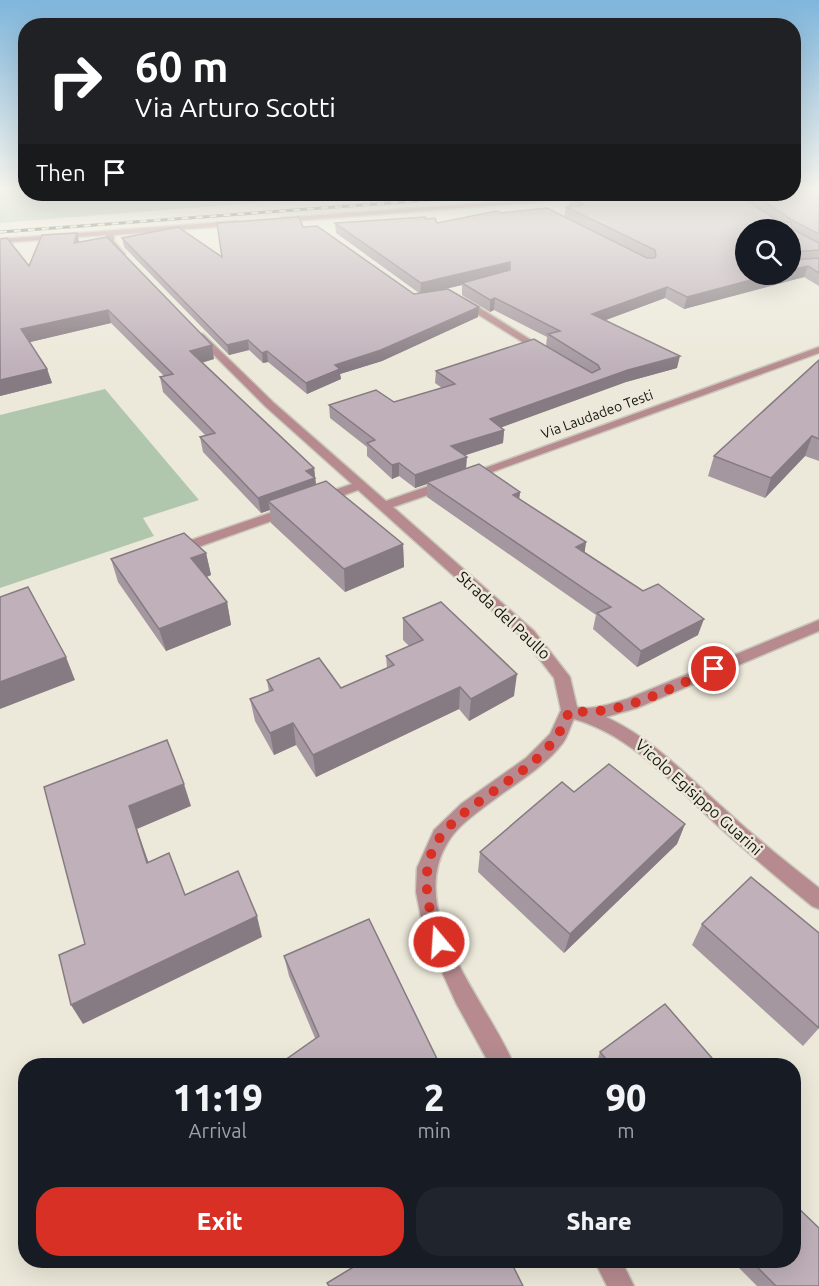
<!DOCTYPE html>
<style>
:root{--surface:#171b24;--page:#20242c;--text:#f1f3f6;--muted:#9ea1a6;--accent:#d93025}
body{margin:0;font-family:Ubuntu,sans-serif;background:var(--page);color:var(--text);height:100vh;display:flex;flex-direction:column;font-size:22px;white-space:nowrap}
*{box-sizing:border-box;margin:0}
p{font-size:20px;color:var(--muted)}
.icon{flex:none;width:33px;height:33px;fill:none;stroke:currentColor;stroke-width:2;stroke-linecap:round;stroke-linejoin:round}
.map{position:relative;flex:1;overflow:hidden}
.details{position:absolute;left:18px;top:1058px;width:783px;height:210px;display:flex;flex-direction:column;background:var(--surface);border-radius:24px;box-shadow:0 6px 24px #0002}
.details>*{flex:none}
.top-card{position:absolute;left:18px;top:18px;width:783px;height:183px;border-radius:24px;box-shadow:0 6px 24px #0002;background:#202124;color:#fff;overflow:hidden}
.tools{position:absolute;left:735px;top:219px;display:grid;gap:12px}
.tools a{display:grid;place-items:center;width:66px;height:66px;border-radius:50%;background:var(--surface);box-shadow:0 6px 24px #0002;font-size:30px}
.pin{position:absolute;display:grid;place-items:center;width:51px;height:51px;color:#fff;margin:-26px;border:3px solid #fff;border-radius:50%;box-shadow:0 2px 6px #0007}
.me{position:absolute;width:66px;margin:-33px;rotate:342deg;stroke-linejoin:round;filter:drop-shadow(0 0 4px #0008)}
.turn{display:flex;align-items:center;gap:21px;height:126px;padding:0 18px;font-size:27px}
.turn .icon{width:78px;height:78px;stroke-width:2.5}
.turn b{display:block;font-size:42px;line-height:51px}
.then{display:flex;align-items:center;height:57px;padding:0 18px;background:#0003;gap:12px;font-size:22px}
.eta{display:flex;justify-content:space-evenly;align-items:center;height:102px;text-align:center}
.eta b{font-size:36px;font-weight:800;line-height:42px}
.action{display:flex;gap:12px;margin-top:auto;padding:12px 18px}
.action a{flex:1;height:69px;border-radius:24px;background:var(--accent);color:#fff;font-size:24px;font-weight:800;line-height:69px;text-align:center}
.action a+a{background:var(--page);color:var(--text)}
.map>svg:first-child{display:block}
.green{fill:#b0c7ae}
.lines{fill:none;stroke-linecap:round;stroke-linejoin:round}
.minor-casing{stroke:#c9c7b9;stroke-width:3}
.minor{fill:#b68a8e;fill-rule:evenodd}
.rail-casing{stroke:#48473f;stroke-width:3}
.rail{stroke:#ece9da;stroke-width:2;stroke-dasharray:7;stroke-linecap:butt}
.wall{fill:#a4979f}
.shaded-wall{fill:#867b82}
.building{fill:#bfb0b9;stroke:#867b82;stroke-width:1.5}
.route{stroke:#d93025;stroke-width:10;stroke-dasharray:0 18}
.labels{text-anchor:middle;stroke-width:5;stroke-linejoin:round;paint-order:stroke}
.far-street-label{font-size:14px;fill:#14130e;stroke:#ece9da}
.street-label{font-size:16px;fill:#14130e;stroke:#ece9da}
</style>
<div class="map">
<svg width="819" height="1286" viewBox="0 0 819 1286">
<rect width="100%" height="100%" fill="#ece9da"/>
<g class="green">
<polygon points="0,188 25,188 26,194 368,194 0,223"/>
<polygon points="105,389 199,500 143,518 154,536 0,588 0,415"/>
</g>
<g class="lines">
<defs>
<g id="minor">
<polygon points="589,195 591,198 281,222 277,220 281,218"/>
<polygon points="236,221 239,225 114,235 114,241 125,254 121,256 107,243 106,235 0,243 0,239"/>
<polygon points="458,298 464,298 550,352 542,354 458,302"/>
<path d="M 197,334 L 203,334 L 274,403 L 386,501 L 443,481 L 451,481 L 451,487 L 393,507 L 534,631 L 570,677 L 577,707 C 591,711 613,703 627,699 L 819,620 L 819,631 L 637,708 L 606,717 C 654,739 690,779 730,814 C 758,840 789,864 819,888 L 819,909 L 812,906 C 780,880 748,853 717,825 C 674,785 633,736 574,719 C 570,726 568,737 562,744 C 545,766 518,782 495,799 C 479,811 458,825 448,842 C 404,913 488,1002 514,1065 L 490,1065 L 456,1003 L 429,943 L 421,917 L 416,892 L 417,868 L 434,830 L 461,804 L 526,758 L 550,734 L 561,710 L 554,678 L 524,639 L 358,490 L 325,502 L 317,502 L 315,499 L 317,496 L 352,484 L 266,407 L 197,338 Z"/>
<polygon points="819,347 819,353 473,479 469,480 463,476"/>
<polygon points="290,506 294,507 296,510 294,513 187,551 182,552 175,548 177,545"/>
<polygon points="594,1260 621,1260 634,1286 607,1286"/>
</g>
</defs>
<use href="#minor" class="minor-casing"/>
<use href="#minor" class="minor"/>
<defs>
<polyline id="rail" points="0,232 510,194"/>
</defs>
<use href="#rail" class="rail-casing"/>
<use href="#rail" class="rail"/>
</g>
<g class="wall">
<polygon points="819,188 819,286 804,277 684,309 665,298 605,320 677,368 626,382 501,427 504,430 503,443 464,455 466,468 520,492 519,499 586,542 584,553 698,635 637,667 593,629 596,615 427,497 427,484 415,488 399,476 392,479 367,456 367,447 330,418 329,405 394,402 442,388 435,383 436,371 546,346 547,337 494,310 490,312 462,295 462,285 439,290 478,317 382,361 340,374 341,379 307,394 268,362 263,363 249,350 229,355 124,247 122,238 222,257 303,227 414,294 419,293 336,233 335,223 426,219 437,223 501,213 564,217 566,207 569,206 570,196 607,194 794,194"/>
<polygon points="80,242 214,359 202,363 314,468 316,485 403,544 404,567 345,592 271,523 270,510 261,513 203,452 200,437 206,436 163,392 160,377 164,376 111,323 30,342 47,369 52,383 0,396 29,266"/>
<polygon points="819,360 819,461 805,456 765,498 708,476 714,456"/>
<polygon points="206,553 211,575 207,577 227,602 231,625 166,651 118,582 111,559"/>
<polygon points="403,618 514,696 469,721 459,709 316,777 296,745 274,755 255,721 250,699 269,692 267,680 341,688 387,668 386,656 409,646 403,640"/>
<polygon points="574,792 685,824 677,844 564,953 478,872 480,852"/>
<polygon points="702,924 819,1028 803,1046 692,945"/>
<polygon points="284,956 440,1065 315,1038 289,976"/>
<polygon points="600,1052 718,1065 596,1065"/>
<polygon points="731,1260 794,1260 819,1286 757,1286"/>
</g>
<g class="shaded-wall">
<polygon points="77,233 80,245 74,243"/>
<polygon points="510,262 509,273 462,283 462,285 420,295 421,283"/>
<polygon points="808,266 804,277 684,309 687,297 774,274 790,274 790,270"/>
<polygon points="667,287 665,298 590,326 592,314"/>
<polygon points="495,298 494,310 490,312 490,300"/>
<polygon points="479,307 478,317 382,361 340,374 341,379 307,394 306,383 335,365"/>
<polygon points="108,310 111,323 26,343 21,329"/>
<polygon points="248,340 249,350 229,355 227,345"/>
<polygon points="212,345 214,359 192,365 190,351"/>
<polygon points="267,351 268,362 263,363 262,353"/>
<polygon points="680,356 677,368 626,382 489,432 490,419 628,370"/>
<polygon points="47,369 52,383 0,396 0,380"/>
<polygon points="504,430 503,443 451,460 451,446"/>
<polygon points="812,436 805,456 765,498 771,478"/>
<polygon points="467,457 466,470 427,482 427,484 415,488 415,475"/>
<polygon points="399,463 399,476 392,479 392,465"/>
<polygon points="314,468 317,494 268,501 270,510 261,513 258,498 306,471"/>
<polygon points="520,492 518,507 513,495"/>
<polygon points="586,542 584,557 576,547"/>
<polygon points="403,544 404,567 345,592 344,569"/>
<polygon points="206,553 211,575 197,580 191,558"/>
<polygon points="227,602 231,625 166,651 159,629"/>
<polygon points="704,619 698,635 637,667 641,651"/>
<polygon points="66,657 75,680 0,709 0,682"/>
<polygon points="517,674 514,696 469,721 471,699"/>
<polygon points="460,687 459,709 316,777 313,755"/>
<polygon points="293,723 296,745 274,755 270,733"/>
<polygon points="184,784 191,806 137,829 156,884 147,863 129,806"/>
<polygon points="685,824 677,844 564,953 570,934"/>
<polygon points="257,916 262,937 83,1024 71,1005"/>
</g>
<g class="building">
<polygon points="794,188 819,188 819,234 792,220 752,194 794,194"/>
<polygon points="607,194 737,194 780,222 791,222 792,229 819,243 819,250 793,252 791,254 794,260 819,258 819,273 808,266 790,270 790,230 746,230 746,274 774,274 687,297 667,287 592,314 680,356 628,370 490,419 504,430 451,446 467,457 415,475 399,463 392,465 367,443 375,440 329,405 376,390 394,402 455,384 436,371 534,339 592,373 600,369 598,365 548,334 560,331 495,298 490,300 462,283 510,270 510,262 421,283 335,223 425,217 426,219 435,218 437,223 497,211 501,213 547,208 647,258 654,258 656,256 655,250 566,207 584,205 570,196"/>
<polygon points="299,217 303,227 317,226 414,294 448,289 479,307 381,350 335,365 340,369 306,383 267,351 262,353 248,340 227,345 122,238 178,227 222,257 217,223"/>
<polygon points="77,233 74,243 107,237 212,345 190,351 314,468 306,471 315,478 258,498 200,437 215,433 160,377 173,374 108,310 21,329 47,369 0,380 0,239 7,238 29,266 42,235"/>
<polygon points="819,360 819,439 812,436 771,478 714,456"/>
<polygon points="479,464 520,492 513,495 586,542 576,547 643,591 658,584 704,619 641,651 597,613 611,607 427,482"/>
<polygon points="326,481 403,544 344,569 268,501"/>
<polygon points="184,533 206,553 191,558 227,602 159,629 111,559"/>
<polygon points="28,587 66,657 0,682 0,597"/>
<polygon points="441,602 517,674 471,699 460,687 313,755 293,723 270,733 250,699 273,690 267,680 319,658 341,688 394,665 386,656 423,640 403,618"/>
<polygon points="167,740 184,784 129,806 147,863 169,853 185,895 238,871 257,916 71,1005 59,955 85,944 44,787"/>
<polygon points="609,764 685,824 570,934 480,852 562,782 574,792"/>
<polygon points="751,877 819,933 819,1028 702,924"/>
<polygon points="369,919 440,1065 278,1065 319,1036 284,956"/>
<polygon points="665,1004 718,1065 611,1065 600,1052"/>
<polygon points="794,1204 819,1228 819,1286 776,1286 750,1260 794,1260"/>
<polygon points="365,1260 510,1260 523,1286 329,1286 327,1283"/>
</g>
<linearGradient id="sky" x2="0" y2="1"><stop stop-color="#7fb6dc"/><stop offset="0.51" stop-color="#f6f5ee"/><stop offset="1" stop-color="#f6f5ee" stop-opacity="0"/></linearGradient>
<rect width="819" height="368" fill="url(#sky)"/>
<g class="lines">
<path class="route" d="M 439,942 C 404,839 447,826 522,771 C 543,755 561,737 569,711 C 621,717 668,689 714,669"/>
</g>
<g class="labels">
<g class="far-street-label">
<text transform="translate(597 414) rotate(-20)" y="5">Via Laudadeo Testi</text>
</g>
<g class="street-label">
<text transform="translate(504 615) rotate(43)" y="6">Strada del Paullo</text>
<text transform="translate(699 797) rotate(42)" y="6">Vicolo Egisippo Guarini</text>
</g>
</g>
</svg>
<div class="tools">
<a><svg class="icon" aria-label="search" viewBox="0 0 24 24"><circle cx="10" cy="10" r="6"/><path d="M15 15l6 6"/></svg></a>
</div>
<div class="pin" style="left:714px;top:669px;background:#d93025"><svg class="icon" aria-label="arrive" viewBox="0 0 24 24"><path d="M6 21V4h12l-3 4 3 4H6"/></svg></div>
<svg class="me" style="left:439px;top:942px" viewBox="-20 -20 40 40"><circle r="17" fill="#d93025" stroke="#fff" stroke-width="3"/><path d="M0-11L8 9 0 5-8 9z" fill="#fff"/></svg>
<div class="top-card">
<div class="turn"><svg class="icon" aria-label="right" viewBox="0 0 24 24"><path d="M7 20v-9h11M14 6l5 5-5 5"/></svg><div><b>60 m</b>Via Arturo Scotti</div></div>
<div class="then">Then<svg class="icon" aria-label="arrive" viewBox="0 0 24 24"><path d="M6 21V4h12l-3 4 3 4H6"/></svg></div>
</div>
<section class="details">
<div class="eta">
<div><b>11:19</b><p>Arrival</p></div>
<div><b>2</b><p>min</p></div>
<div><b>90</b><p>m</p></div>
</div>
<div class="action"><a>Exit</a><a>Share</a></div>
</section>
</div>
